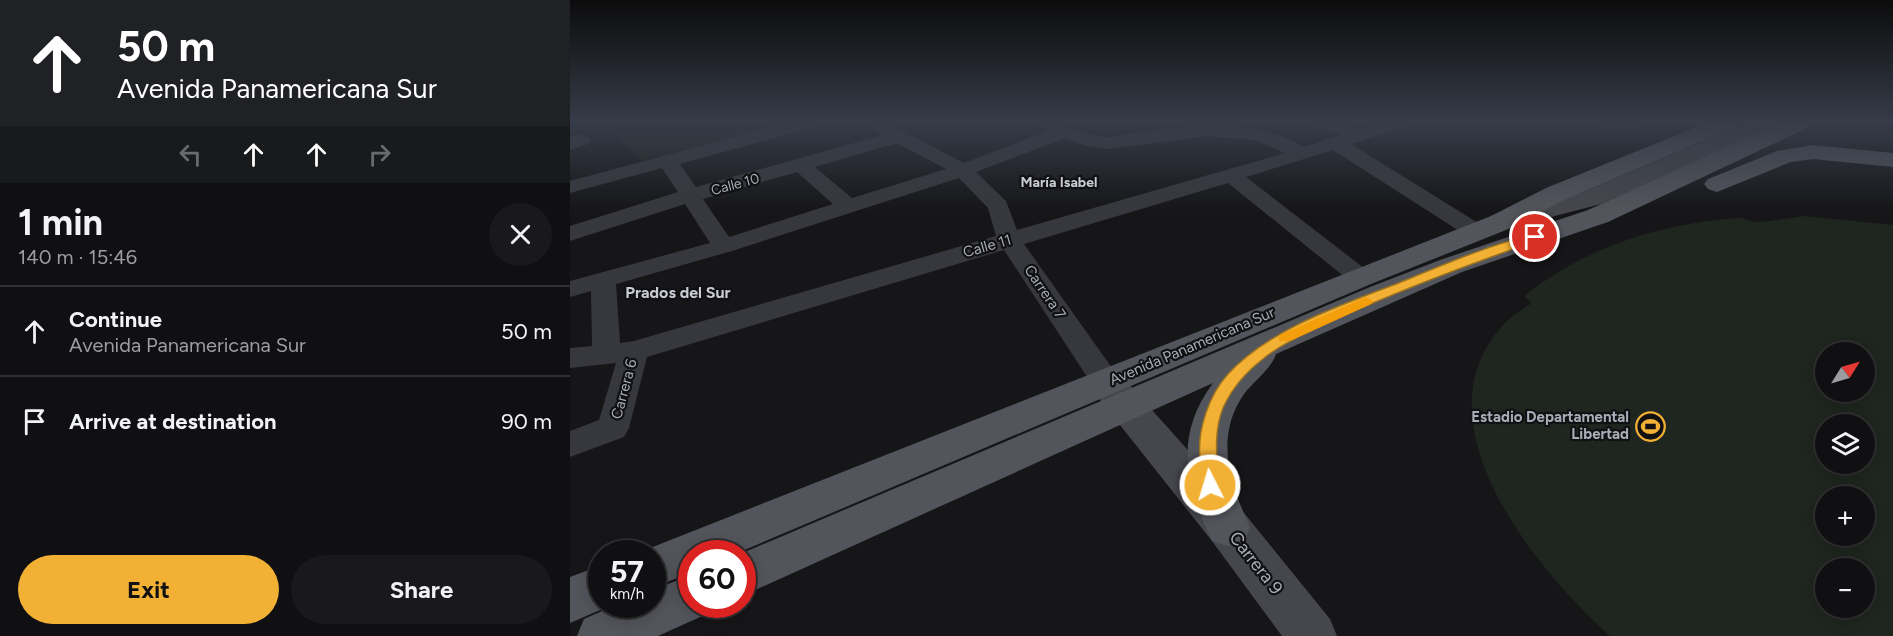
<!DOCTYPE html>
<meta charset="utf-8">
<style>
:root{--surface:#101012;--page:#19191b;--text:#f1f3f6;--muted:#9c9d9f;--line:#303032;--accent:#f2b134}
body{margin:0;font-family:Figtree,sans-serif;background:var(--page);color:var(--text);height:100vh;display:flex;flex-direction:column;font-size:22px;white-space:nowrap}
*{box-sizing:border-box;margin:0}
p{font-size:20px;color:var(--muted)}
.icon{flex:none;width:33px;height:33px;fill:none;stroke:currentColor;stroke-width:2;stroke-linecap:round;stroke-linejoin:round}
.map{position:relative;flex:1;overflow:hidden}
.side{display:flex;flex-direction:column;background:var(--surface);width:570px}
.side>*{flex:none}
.guide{background:#202124;color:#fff;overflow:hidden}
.needle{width:39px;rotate:53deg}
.buttons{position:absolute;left:1245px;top:342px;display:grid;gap:12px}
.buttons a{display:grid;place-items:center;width:60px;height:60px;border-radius:50%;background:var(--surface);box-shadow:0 3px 15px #0003,0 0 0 2px var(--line);font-size:30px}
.speed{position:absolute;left:18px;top:540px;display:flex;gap:12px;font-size:30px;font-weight:700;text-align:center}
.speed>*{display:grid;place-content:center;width:78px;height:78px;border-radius:50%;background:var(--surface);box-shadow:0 3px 15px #0003,0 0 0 2px var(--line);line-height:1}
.speed small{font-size:15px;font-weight:400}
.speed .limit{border:9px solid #d22;background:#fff;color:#111}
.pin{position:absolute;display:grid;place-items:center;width:51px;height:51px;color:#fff;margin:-26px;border:3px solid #fff;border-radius:50%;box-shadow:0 2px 6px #0007}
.me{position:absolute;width:66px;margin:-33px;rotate:355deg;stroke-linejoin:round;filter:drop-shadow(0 0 4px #0008)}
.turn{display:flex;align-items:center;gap:21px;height:126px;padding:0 18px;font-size:27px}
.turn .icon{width:78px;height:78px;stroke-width:2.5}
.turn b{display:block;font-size:42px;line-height:51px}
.lanes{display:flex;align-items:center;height:57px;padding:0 18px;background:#0003;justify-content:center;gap:30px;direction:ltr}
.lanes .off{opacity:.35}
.round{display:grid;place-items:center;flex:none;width:63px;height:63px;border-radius:32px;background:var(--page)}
.headline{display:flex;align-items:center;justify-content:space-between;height:102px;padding:0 18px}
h1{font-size:36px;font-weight:700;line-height:45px}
.button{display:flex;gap:12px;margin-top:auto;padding:12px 18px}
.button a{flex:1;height:69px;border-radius:36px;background:var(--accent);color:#111;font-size:24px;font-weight:700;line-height:69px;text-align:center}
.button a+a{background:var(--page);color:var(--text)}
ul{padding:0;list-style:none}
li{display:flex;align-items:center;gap:18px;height:90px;padding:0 18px;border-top:2px solid var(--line)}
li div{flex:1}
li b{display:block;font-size:22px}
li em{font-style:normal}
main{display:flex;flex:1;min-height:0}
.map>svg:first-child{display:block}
.built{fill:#222225}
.green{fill:#1e261f;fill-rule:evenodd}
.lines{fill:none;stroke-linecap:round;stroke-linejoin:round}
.street{fill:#37383d;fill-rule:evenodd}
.secondary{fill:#45474d;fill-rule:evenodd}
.primary{fill:#53555c;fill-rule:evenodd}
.route{fill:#f2b134;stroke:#9d7322;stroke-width:1.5}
.slow{fill:#f59e0b}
.labels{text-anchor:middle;stroke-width:4.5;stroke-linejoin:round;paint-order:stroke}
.far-neighbourhood-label{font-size:14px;font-weight:bold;fill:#c9ccd4;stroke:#111113}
.far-street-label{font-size:14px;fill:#a8adb8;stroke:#111113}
.street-label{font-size:15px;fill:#a8adb8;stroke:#111113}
.poi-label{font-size:15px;font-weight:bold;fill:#a8adb8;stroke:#111113;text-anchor:end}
.neighbourhood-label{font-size:16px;font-weight:bold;fill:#c9ccd4;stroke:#111113}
.near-street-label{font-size:18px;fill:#a8adb8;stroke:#111113}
</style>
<main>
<section class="side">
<div class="guide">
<div class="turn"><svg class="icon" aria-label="ahead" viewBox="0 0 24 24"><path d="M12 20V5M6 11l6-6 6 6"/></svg><div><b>50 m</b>Avenida Panamericana Sur</div></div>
<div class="lanes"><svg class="icon off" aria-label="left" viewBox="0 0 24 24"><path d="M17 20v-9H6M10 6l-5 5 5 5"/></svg><svg class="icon" aria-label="ahead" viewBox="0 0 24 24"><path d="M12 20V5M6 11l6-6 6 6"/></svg><svg class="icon" aria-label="ahead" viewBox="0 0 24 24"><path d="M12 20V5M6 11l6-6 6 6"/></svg><svg class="icon off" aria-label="right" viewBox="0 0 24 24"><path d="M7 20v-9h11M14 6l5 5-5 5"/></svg></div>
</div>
<div class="headline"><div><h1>1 min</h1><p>140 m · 15:46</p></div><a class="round"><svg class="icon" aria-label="close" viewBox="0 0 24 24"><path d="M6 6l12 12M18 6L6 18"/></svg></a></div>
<ul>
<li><svg class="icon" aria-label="ahead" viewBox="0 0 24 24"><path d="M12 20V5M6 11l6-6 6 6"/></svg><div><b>Continue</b><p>Avenida Panamericana Sur</p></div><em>50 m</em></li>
<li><svg class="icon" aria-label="arrive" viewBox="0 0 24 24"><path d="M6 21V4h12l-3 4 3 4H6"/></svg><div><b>Arrive at destination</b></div><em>90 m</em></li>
</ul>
<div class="button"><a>Exit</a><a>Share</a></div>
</section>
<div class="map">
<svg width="1323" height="636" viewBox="0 0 1323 636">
<rect width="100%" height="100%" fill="#161618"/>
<polygon class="built" points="1011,122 1088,122 1054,135"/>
<g class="green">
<polygon points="30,122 230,122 72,161"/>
<path d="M 1234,216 L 1323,225 L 1323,636 L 1040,636 C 966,570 841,419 936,322 C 943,315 953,309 962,303 L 954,296 C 1016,247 1089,224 1167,218 C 1175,217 1181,223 1188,222 C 1204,221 1219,218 1234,216 ZM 1256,352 L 1294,352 L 1294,392 L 1256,392 ZM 1256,424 L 1294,424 L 1294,464 L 1256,464 ZM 1256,496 L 1294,496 L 1294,536 L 1256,536 ZM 1256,568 L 1294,568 L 1294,608 L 1256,608 Z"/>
</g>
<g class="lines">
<g class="street">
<path d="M 220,122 L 251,122 L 248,126 L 110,164 L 126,187 L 313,135 L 292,122 L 315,122 L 394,163 L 477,131 L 469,125 L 471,122 C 495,122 514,136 538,137 C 604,128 673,112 734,147 L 771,135 L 743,126 L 740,122 L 768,122 L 790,129 L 812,122 L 840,122 L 837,126 L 781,144 L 913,226 L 917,231 L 913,236 L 897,236 L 763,150 L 676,177 L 799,272 L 803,277 L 799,282 L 790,285 L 781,282 L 658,183 L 454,244 L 547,375 L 551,382 L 547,389 L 536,393 L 525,389 L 434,250 L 77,357 L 59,428 L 54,437 L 0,457 L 0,431 L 29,420 L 46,363 L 0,368 L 0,348 L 22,346 L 21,291 L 0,297 L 0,281 L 140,243 L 115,204 L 0,241 L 0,226 L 108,192 L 92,168 L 0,193 L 0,181 ZM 638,136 L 685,140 L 715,153 L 447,230 L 436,201 L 406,172 L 495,138 L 517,146 L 538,149 ZM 327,143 L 376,169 L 282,198 L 245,167 ZM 227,172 L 263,204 L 159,237 L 133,199 ZM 389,178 L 418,208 L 426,236 L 64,341 L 50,343 L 46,284 L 162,251 Z"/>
<polygon points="11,134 21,140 18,144 0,150 0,137"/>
</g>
<g class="secondary">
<polygon points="1180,122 1211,122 1208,127 1031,204 931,230 921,228 917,222 921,216 1013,192"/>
<polygon points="536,369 549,373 674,513 760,619 767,636 712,636 642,541 523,391 518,382 523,373"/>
</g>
<g class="primary">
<polygon points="1139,122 1170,122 1167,127 994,200 941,228 801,284 165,554 122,554 122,572 82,588 82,554 65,554 921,216 976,188"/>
<path d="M 1212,122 L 1242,122 L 1239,127 L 1038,222 L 892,272 L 706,354 C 701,369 684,381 674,394 C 644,437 660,484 680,527 L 674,541 L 658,546 L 642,541 C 616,485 603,437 643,383 L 172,596 L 172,554 L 170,554 L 800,287 L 870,260 L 1018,210 Z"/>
<polygon points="1243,145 1323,153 1323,167 1243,159 1221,162 1147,192 1138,189 1134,184 1138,179 1207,151"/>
<polygon points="32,565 32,604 44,604 0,623 0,577"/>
<polygon points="122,575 122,604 143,604 139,613 88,636 7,636 14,619 48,604 82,604 82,590"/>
</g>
</g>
<linearGradient id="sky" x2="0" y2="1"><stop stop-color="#0c0c0d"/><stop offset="0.58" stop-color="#363c48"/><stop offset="1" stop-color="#363c48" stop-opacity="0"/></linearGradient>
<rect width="1323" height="211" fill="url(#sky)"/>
<path class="route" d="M 965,234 L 971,237 L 969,240 C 903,263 838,287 773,316 C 746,329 716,340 693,359 C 676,372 662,388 653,408 C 643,433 647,459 649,485 L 647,490 L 634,490 C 630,481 630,469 630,458 C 627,430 639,395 658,374 C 700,328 775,304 831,282 C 875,264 919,245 965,234 Z"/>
<polygon class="slow" points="796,297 803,301 801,304 720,341 710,341 708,338 710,335"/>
<defs>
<symbol id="stadium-ring" viewBox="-11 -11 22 22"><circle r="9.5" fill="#111113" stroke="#f2b134" stroke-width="1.5"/><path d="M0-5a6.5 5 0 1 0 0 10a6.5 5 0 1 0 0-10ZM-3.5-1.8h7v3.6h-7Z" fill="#f2b134"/></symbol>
</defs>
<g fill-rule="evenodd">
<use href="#stadium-ring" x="1064" y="410" width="33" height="33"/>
</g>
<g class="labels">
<g class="far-neighbourhood-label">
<text x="489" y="187">María Isabel</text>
</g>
<g class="far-street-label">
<text transform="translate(165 184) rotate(-15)" y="5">Calle 10</text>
</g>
<g class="street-label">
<text transform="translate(417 246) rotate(-16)" y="5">Calle 11</text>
<text transform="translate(475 292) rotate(56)" y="5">Carrera 7</text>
<text transform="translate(622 346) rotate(-23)" y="5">Avenida Panamericana Sur</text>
<text transform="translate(54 389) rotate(-75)" y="5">Carrera 6</text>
</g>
<g class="poi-label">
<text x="1059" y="422">Estadio Departamental<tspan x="1059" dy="17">Libertad</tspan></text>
</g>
<g class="neighbourhood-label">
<text x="108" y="298">Prados del Sur</text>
</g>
<g class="near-street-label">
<text transform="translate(686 563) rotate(52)" y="6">Carrera 9</text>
</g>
</g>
</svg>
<div class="buttons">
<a><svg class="needle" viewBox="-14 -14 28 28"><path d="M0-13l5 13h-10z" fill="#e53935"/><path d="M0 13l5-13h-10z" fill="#9c9d9f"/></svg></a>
<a><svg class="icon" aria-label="layers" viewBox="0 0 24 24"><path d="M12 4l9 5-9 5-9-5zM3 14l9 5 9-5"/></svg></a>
<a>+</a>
<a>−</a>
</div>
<div class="speed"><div>57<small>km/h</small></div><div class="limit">60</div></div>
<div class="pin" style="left:965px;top:237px;background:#d93025"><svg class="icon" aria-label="arrive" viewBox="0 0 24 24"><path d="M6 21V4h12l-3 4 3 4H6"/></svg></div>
<svg class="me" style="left:640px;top:485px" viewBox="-20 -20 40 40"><circle r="17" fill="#f2b134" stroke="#fff" stroke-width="3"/><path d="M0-11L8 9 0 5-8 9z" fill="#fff"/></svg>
</div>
</main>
